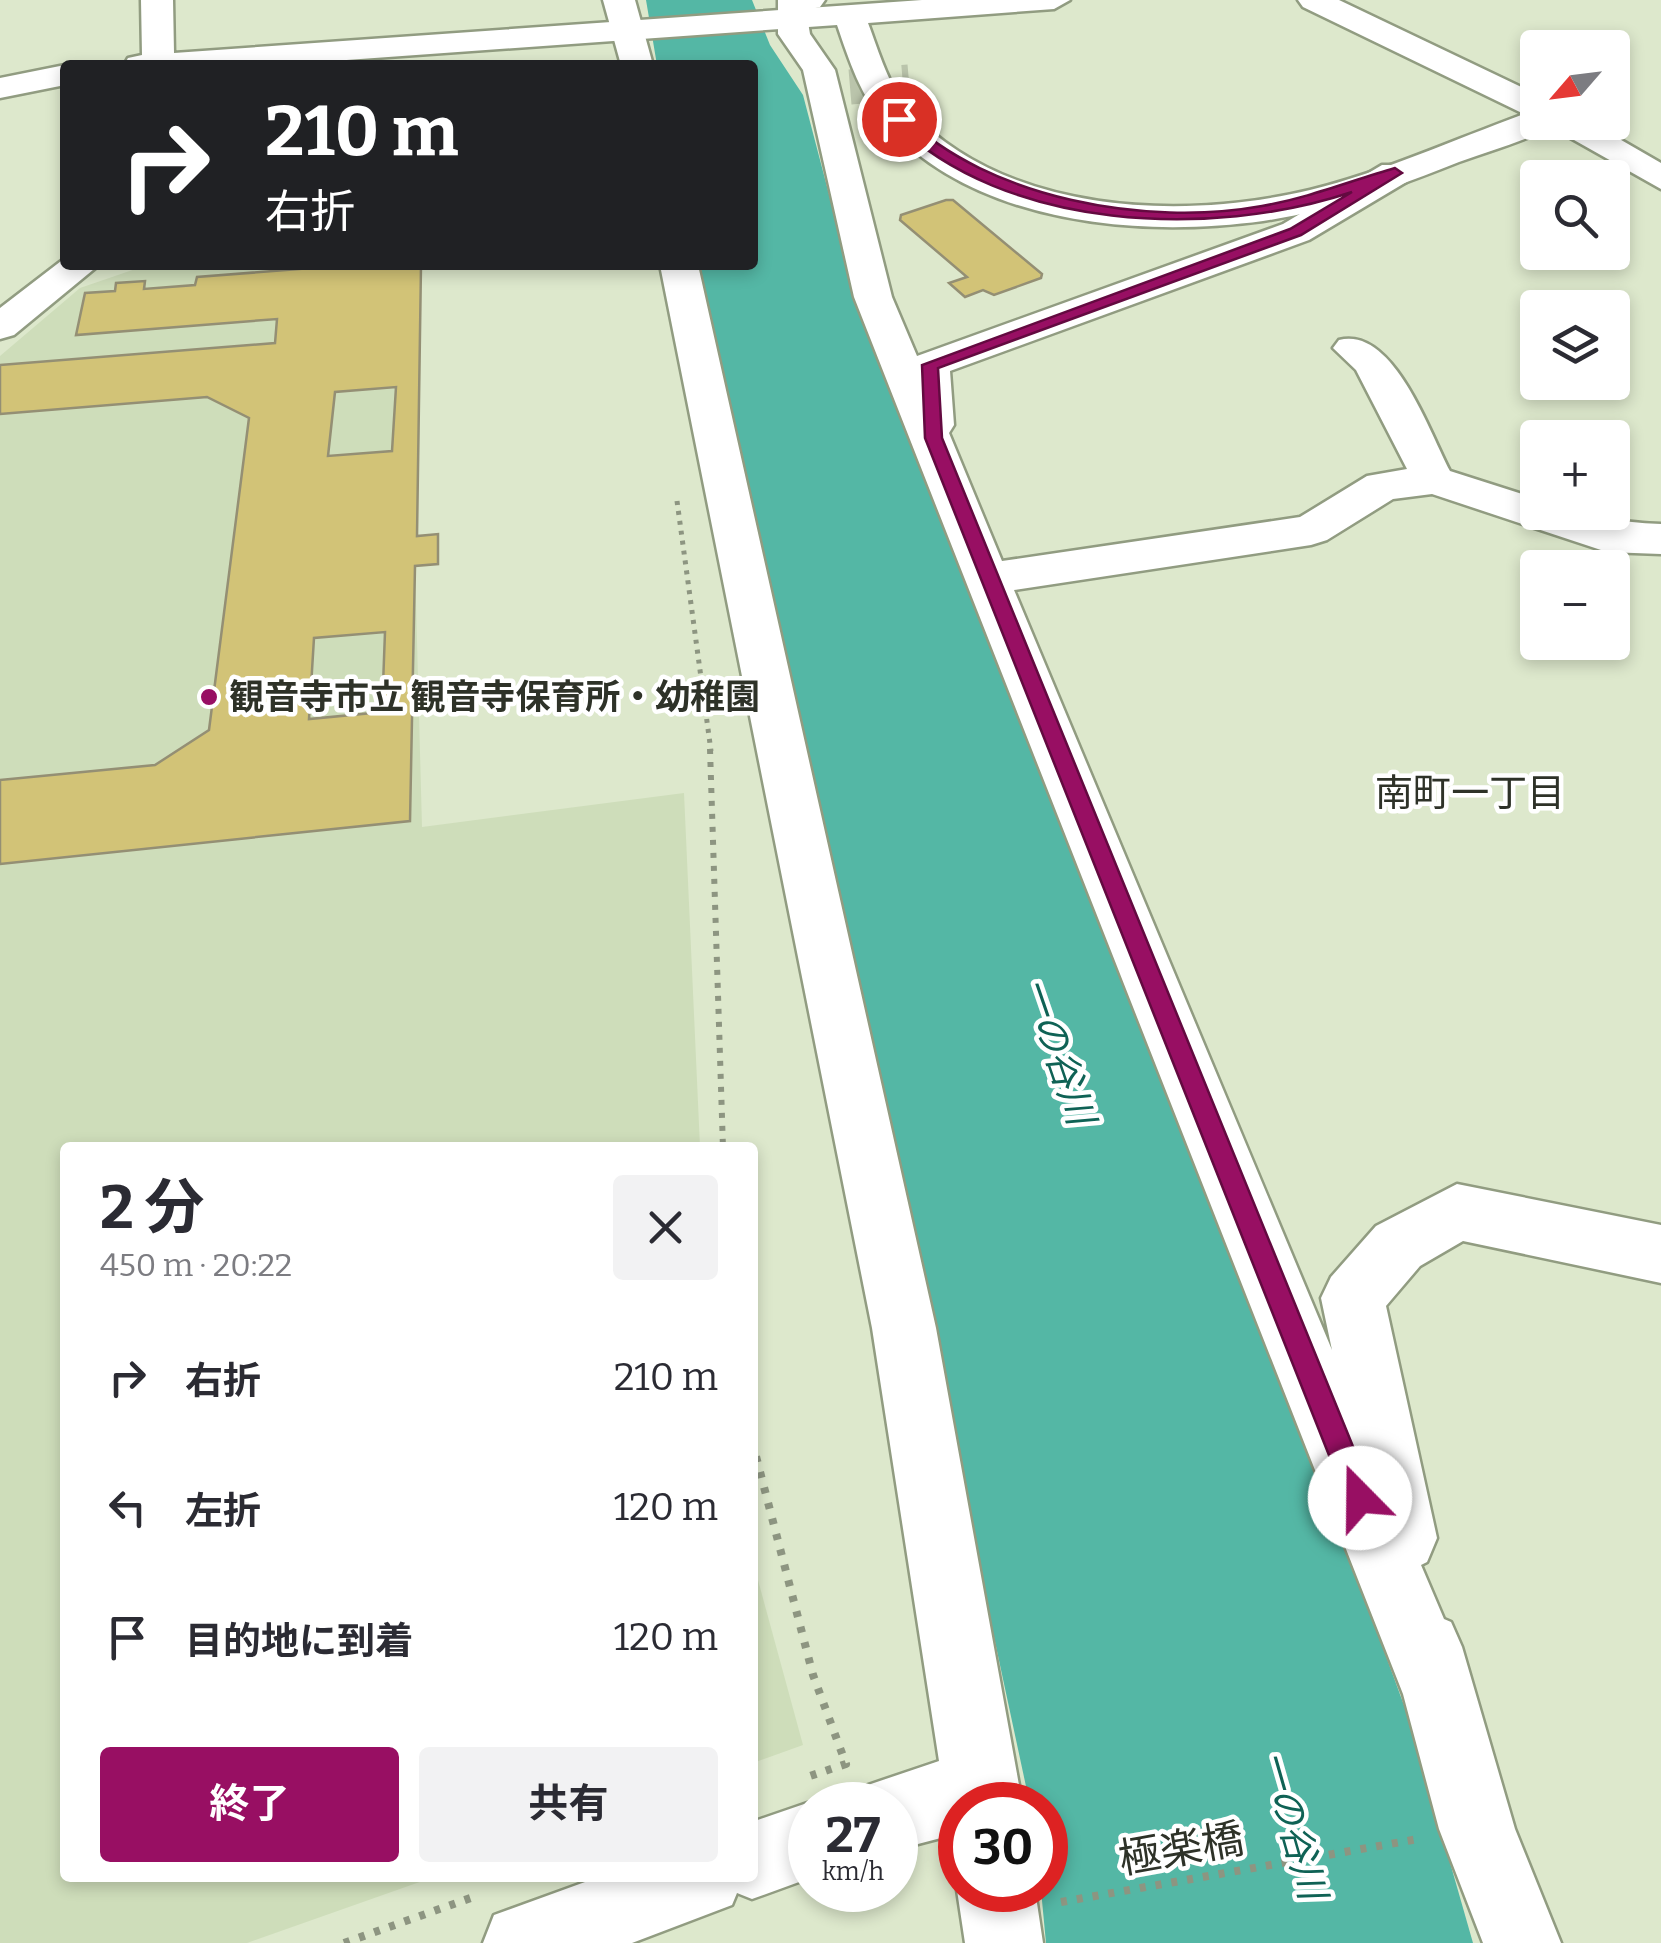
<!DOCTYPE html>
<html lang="ja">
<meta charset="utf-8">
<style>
:root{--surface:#fff;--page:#f2f2f3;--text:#2b2b33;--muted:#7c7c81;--accent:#980f63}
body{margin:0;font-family:Bitter,"Noto Sans JP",serif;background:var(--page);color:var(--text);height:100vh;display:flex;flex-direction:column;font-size:38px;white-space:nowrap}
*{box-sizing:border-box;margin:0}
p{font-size:32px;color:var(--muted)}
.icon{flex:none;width:55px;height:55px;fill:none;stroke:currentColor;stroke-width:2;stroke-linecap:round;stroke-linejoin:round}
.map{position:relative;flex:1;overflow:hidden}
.drawer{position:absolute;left:60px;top:1142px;width:698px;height:740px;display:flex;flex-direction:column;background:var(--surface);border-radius:10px;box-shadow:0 5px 15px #0003}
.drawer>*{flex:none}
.hud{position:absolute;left:60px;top:60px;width:698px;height:210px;border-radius:10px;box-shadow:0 5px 15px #0003;background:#202124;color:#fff;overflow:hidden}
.needle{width:65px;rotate:242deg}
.fabs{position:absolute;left:1520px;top:30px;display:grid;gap:20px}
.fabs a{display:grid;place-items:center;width:110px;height:110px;border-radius:10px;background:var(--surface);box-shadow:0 5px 15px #0003;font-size:50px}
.speed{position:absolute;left:788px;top:1782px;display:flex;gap:20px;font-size:50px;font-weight:700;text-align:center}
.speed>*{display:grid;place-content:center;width:130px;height:130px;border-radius:50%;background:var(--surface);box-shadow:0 5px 15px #0003;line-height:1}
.speed small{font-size:25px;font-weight:400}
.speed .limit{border:15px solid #d22;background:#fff;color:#111}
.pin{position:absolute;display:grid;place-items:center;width:85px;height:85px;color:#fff;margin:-42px;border:5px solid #fff;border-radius:50%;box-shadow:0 2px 10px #0007}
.me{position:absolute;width:110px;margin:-55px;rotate:338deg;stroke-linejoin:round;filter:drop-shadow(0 0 8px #0008)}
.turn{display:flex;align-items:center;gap:35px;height:210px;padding:0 40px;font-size:45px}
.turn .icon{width:130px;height:130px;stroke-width:2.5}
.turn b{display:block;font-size:70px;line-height:85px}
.round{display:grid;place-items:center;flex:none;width:105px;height:105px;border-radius:10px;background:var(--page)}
.head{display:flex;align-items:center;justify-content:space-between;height:170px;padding:0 40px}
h1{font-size:60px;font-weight:700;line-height:75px}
.cta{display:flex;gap:20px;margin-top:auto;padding:20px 40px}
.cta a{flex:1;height:115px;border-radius:10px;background:var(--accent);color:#fff;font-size:40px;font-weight:700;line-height:115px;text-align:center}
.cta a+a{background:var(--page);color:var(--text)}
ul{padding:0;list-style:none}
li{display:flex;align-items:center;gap:30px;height:130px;padding:0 40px}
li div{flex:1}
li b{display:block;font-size:38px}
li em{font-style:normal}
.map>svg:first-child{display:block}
.built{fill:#ceddba}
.water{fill:#54b7a5}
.building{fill:#d2c377;stroke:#948f74;stroke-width:2.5;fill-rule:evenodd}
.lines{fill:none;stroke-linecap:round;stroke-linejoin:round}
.minor-tunnel{stroke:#bac4ab;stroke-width:35;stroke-dasharray:35 18;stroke-linecap:butt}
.minor-casing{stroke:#919c81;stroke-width:5}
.major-casing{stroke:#919c81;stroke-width:5}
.path-far2{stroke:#8d9581;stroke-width:5;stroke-dasharray:4 6;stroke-linecap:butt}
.path-far1{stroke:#8d9581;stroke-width:6;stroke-dasharray:5 8;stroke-linecap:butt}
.path{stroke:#8d9581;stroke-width:8;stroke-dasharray:6 10;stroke-linecap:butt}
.minor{fill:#fff;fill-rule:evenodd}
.major{fill:#fff;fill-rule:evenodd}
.route{fill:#980f63;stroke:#630a40;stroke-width:2.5}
.poi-dot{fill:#980f63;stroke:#fff;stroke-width:4}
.labels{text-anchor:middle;stroke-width:9;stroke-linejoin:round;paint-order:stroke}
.poi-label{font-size:35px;font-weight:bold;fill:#2e3228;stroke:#fff;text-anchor:start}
.neighbourhood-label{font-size:38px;fill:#2e3228;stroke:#fff}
.water-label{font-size:38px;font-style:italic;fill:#0f6255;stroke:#fff}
.near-street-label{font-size:42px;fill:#2e3228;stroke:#fff}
</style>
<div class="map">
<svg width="1661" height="1943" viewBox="0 0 1661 1943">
<rect width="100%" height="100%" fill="#dde8cc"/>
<g class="built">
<polygon points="147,265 421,265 415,566 422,827 684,793 700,1147 65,1148 65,1878 431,1878 247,1943 0,1943 0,356 80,288"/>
<polygon points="752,1558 803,1745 753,1763 752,1763"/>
</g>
<polygon class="water" points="646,0 752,0 770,45 803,95 858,305 1269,1336 1409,1719 1473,1943 1046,1943 1041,1890 1045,1890 1045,1805 1030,1805 700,265 752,265 752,65 657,65"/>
<g class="building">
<polygon points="946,200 953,200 1042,274 1041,278 994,295 983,290 965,297 949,283 967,277 900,220 901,215"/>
<path d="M 350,265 L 421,265 L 417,536 L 438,534 L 438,564 L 415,566 L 410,821 L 0,864 L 0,780 L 155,765 L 209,730 L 249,418 L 207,397 L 0,414 L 0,365 L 275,343 L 277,319 L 76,335 L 85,293 L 115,291 L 116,283 L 145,281 L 144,289 L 195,285 L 197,277 ZM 396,387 L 392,451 L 328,456 L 335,392 ZM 385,632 L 382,712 L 309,719 L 314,638 Z"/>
</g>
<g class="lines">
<polyline class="minor-tunnel" points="850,87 909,82"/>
<defs>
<g id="minor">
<polygon points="603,0 635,0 653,65 621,65"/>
<path d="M 778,0 L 825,0 L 820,7 L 806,10 L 810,34 L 835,70 L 892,297 L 917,356 L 1283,224 L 1382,165 L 1408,165 L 1413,173 L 1408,181 L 1309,240 L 950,371 L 954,425 L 949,433 L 1002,561 L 1300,517 L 1367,476 L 1407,469 L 1356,370 L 1333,348 L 1339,340 C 1393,326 1429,431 1450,471 L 1538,499 L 1538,512 C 1580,512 1618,523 1661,524 L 1661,554 L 1607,552 L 1432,494 L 1393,499 L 1327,540 L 1311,545 L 1014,590 L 1332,1350 L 1321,1298 L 1331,1277 L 1376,1226 L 1457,1184 L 1661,1225 L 1661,1283 L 1463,1241 L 1420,1266 L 1386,1306 L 1437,1538 L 1427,1562 L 1421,1565 L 1444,1619 L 1451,1622 L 1462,1647 L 1515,1829 L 1561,1943 L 1483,1943 L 1439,1829 L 1403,1694 L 854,297 L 803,70 L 778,34 Z"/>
<polygon points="65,258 65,265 99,265 14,335 0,339 0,308"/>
<polygon points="660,265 698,265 936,1328 1019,1785 1022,1805 960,1805 960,1833 895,1850 895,1805 860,1805 868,1785 939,1761 872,1328"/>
<polygon points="810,1802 818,1805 810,1805 810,1878 752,1899 737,1893 732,1905 632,1943 483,1943 494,1915 596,1878 752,1878 752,1822"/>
<polygon points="960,1883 960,1890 1035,1890 1043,1943 965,1943 957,1890"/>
</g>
<g id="major">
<path d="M 141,0 L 173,0 L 174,53 L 922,0 L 1070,0 L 1054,9 L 868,23 C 879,52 889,88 910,111 C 1007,214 1181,221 1310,190 C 1383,172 1453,140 1524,114 L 1303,7 L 1298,0 L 1339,0 L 1538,95 L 1538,122 L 1590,122 L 1661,163 L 1661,189 L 1551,127 C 1523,142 1489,151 1459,162 C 1396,187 1331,211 1263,221 C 1138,238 978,224 887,126 C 861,98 849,60 837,25 L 277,65 L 124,65 L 128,58 L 142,55 Z"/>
<polygon points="65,65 65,85 0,98 0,78"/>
</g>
</defs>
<use href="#minor" class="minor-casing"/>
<use href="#major" class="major-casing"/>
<polyline class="path-far2" points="677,501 711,751"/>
<polyline class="path-far1" points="710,749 723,1148"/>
<g class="path">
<polyline points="752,1441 813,1675 846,1764 810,1776"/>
<polyline points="1061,1902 1418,1839"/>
<polyline points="344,1943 479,1895"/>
</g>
<use href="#minor" class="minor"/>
<use href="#major" class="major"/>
</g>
<path class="route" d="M 894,116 L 904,116 C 989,199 1147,227 1262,206 C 1308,198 1350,181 1395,168 L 1402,173 L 1301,235 L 938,368 L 942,438 L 1374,1498 L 1370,1508 L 1360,1512 L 1350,1508 L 1346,1498 L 925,438 L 922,365 L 1290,229 L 1352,192 C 1211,239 1005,231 894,122 Z"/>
<circle class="poi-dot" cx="209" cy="697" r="10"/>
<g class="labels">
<g class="poi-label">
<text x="229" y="709">観音寺市立 観音寺保育所・幼稚園</text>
</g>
<g class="neighbourhood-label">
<text x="1470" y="806">南町一丁目</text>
</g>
<g class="water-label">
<text transform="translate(1058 1051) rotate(71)" y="13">一の谷川</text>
<text transform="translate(1293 1825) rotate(74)" y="13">一の谷川</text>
</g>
<g class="near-street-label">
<text transform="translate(1181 1848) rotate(-10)" y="15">極楽橋</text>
</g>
</g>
</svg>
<div class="fabs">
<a><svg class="needle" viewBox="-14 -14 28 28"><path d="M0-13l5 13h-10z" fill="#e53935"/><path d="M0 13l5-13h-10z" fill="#7c7c81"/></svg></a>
<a><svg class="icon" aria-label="search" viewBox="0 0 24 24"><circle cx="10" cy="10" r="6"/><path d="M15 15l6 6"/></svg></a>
<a><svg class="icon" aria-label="layers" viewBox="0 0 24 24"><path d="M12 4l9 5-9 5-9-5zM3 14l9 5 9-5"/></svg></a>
<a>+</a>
<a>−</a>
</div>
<div class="speed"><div>27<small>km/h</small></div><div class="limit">30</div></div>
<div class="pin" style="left:899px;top:119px;background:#d93025"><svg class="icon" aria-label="arrive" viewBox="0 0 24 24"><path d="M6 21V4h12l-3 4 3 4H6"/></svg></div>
<svg class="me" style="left:1360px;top:1498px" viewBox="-20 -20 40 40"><circle r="19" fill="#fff"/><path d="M0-13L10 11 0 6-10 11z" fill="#980f63"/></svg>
<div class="hud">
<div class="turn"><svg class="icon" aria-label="right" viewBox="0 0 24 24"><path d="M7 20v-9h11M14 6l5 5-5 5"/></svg><div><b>210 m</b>右折</div></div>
</div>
<section class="drawer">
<div class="head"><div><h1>2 分</h1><p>450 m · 20:22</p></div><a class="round"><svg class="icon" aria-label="close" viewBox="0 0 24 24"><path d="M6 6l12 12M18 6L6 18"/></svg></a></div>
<ul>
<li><svg class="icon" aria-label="right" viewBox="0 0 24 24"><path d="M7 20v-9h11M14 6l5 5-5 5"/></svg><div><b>右折</b></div><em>210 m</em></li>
<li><svg class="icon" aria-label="left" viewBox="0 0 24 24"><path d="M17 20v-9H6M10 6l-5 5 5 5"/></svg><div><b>左折</b></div><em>120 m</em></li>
<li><svg class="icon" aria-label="arrive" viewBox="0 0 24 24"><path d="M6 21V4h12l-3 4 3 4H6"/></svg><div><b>目的地に到着</b></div><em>120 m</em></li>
</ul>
<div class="cta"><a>終了</a><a>共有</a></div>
</section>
</div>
